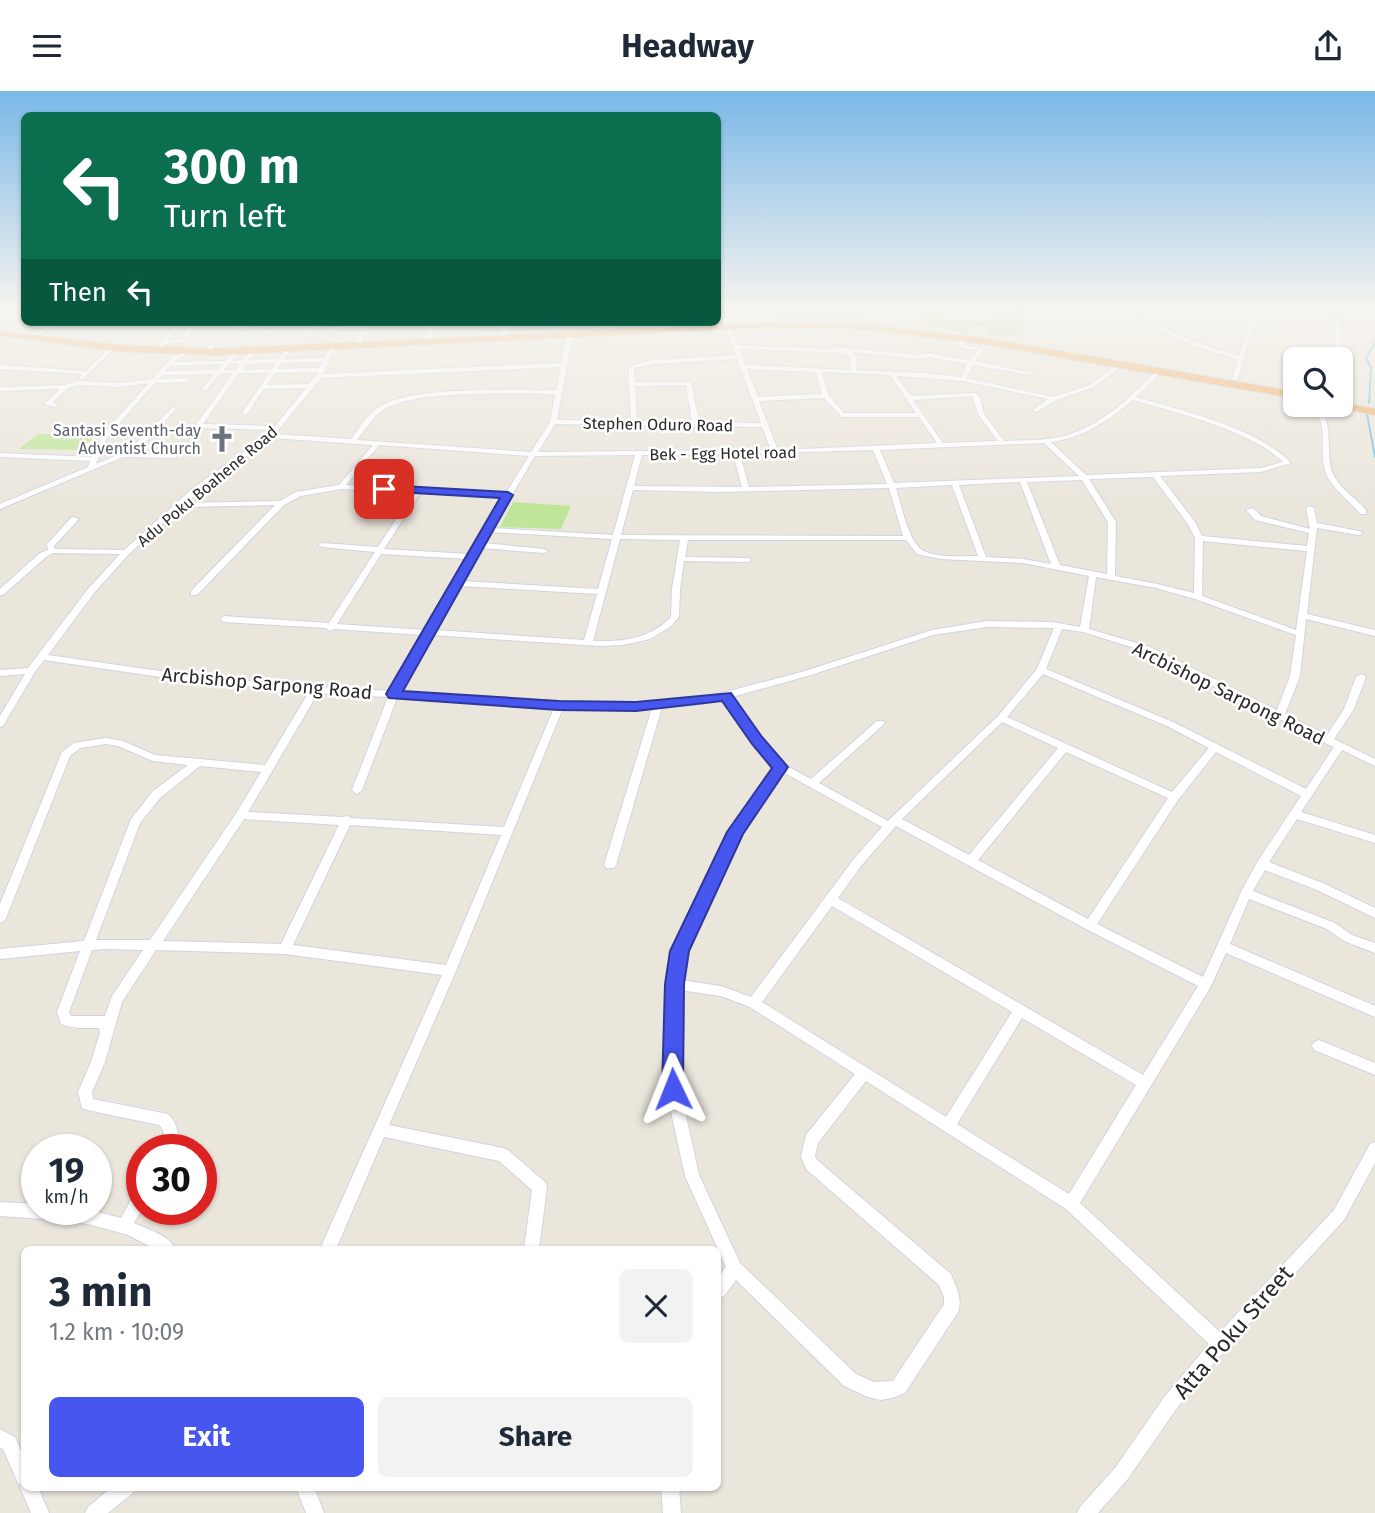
<!DOCTYPE html>
<meta charset="utf-8">
<style>
:root{--surface:#fff;--page:#f2f2f3;--text:#1f2937;--muted:#747a83;--accent:#4656ef}
body{margin:0;font-family:"Fira Sans",sans-serif;background:var(--page);color:var(--text);height:100vh;display:flex;flex-direction:column;font-size:26px;white-space:nowrap}
*{box-sizing:border-box;margin:0}
p{font-size:23px;color:var(--muted)}
.icon{flex:none;width:38px;height:38px;fill:none;stroke:currentColor;stroke-width:2;stroke-linecap:round;stroke-linejoin:round}
.map{position:relative;flex:1;overflow:hidden}
.sheet{position:absolute;left:21px;top:1155px;width:700px;height:245px;display:flex;flex-direction:column;background:var(--surface);border-radius:10px;box-shadow:0 2px 5px #0004}
.sheet>*{flex:none}
.guide{position:absolute;left:21px;top:21px;width:700px;height:214px;border-radius:10px;box-shadow:0 2px 5px #0004;background:#0b6e4f;color:#fff;overflow:hidden}
.controls{position:absolute;left:1283px;top:256px;display:grid;gap:14px}
.controls a{display:grid;place-items:center;width:70px;height:70px;border-radius:10px;background:var(--surface);box-shadow:0 2px 5px #0004;font-size:35px}
.speed{position:absolute;left:21px;top:1043px;display:flex;gap:14px;font-size:35px;font-weight:700;text-align:center}
.speed>*{display:grid;place-content:center;width:91px;height:91px;border-radius:50%;background:var(--surface);box-shadow:0 2px 5px #0004;line-height:1}
.speed small{font-size:18px;font-weight:400}
.speed .limit{border:10px solid #d22;background:#fff;color:#111}
.pin{position:absolute;display:grid;place-items:center;width:60px;height:60px;color:#fff;margin:-30px;border-radius:14px;box-shadow:0 4px 10px #0006}
.me{position:absolute;width:77px;margin:-38px;rotate:358deg;stroke-linejoin:round;filter:drop-shadow(0 0 5px #0008)}
.turn{display:flex;align-items:center;gap:24px;height:147px;padding:0 28px;font-size:32px}
.turn .icon{width:91px;height:91px;stroke-width:2.5}
.turn b{display:block;font-size:49px;line-height:60px}
.then{display:flex;align-items:center;height:66px;padding:0 28px;background:#0003;gap:14px;font-size:26px}
.round{display:grid;place-items:center;flex:none;width:74px;height:74px;border-radius:10px;background:var(--page)}
.headline{display:flex;align-items:center;justify-content:space-between;height:119px;padding:0 28px}
h1{font-size:42px;font-weight:700;line-height:52px}
.button{display:flex;gap:14px;margin-top:auto;padding:14px 28px}
.button a{flex:1;height:80px;border-radius:10px;background:var(--accent);color:#fff;font-size:28px;font-weight:700;line-height:80px;text-align:center}
.button a+a{background:var(--page);color:var(--text)}
header{display:flex;justify-content:space-between;align-items:center;height:91px;padding:0 28px;background:var(--surface);font-size:32px;font-weight:700}
.map>svg:first-child{display:block}
.green{fill:#adde9c}
.pitch{fill:#bee598}
.lines{fill:none;stroke-linecap:round;stroke-linejoin:round}
.stream{stroke:#75bfe7;stroke-width:2}
.minor-casing{stroke:#d2d3e2;stroke-width:2}
.highway-casing{stroke:#c8c8c8;stroke-width:2}
.minor{fill:#fff;fill-rule:evenodd}
.highway{fill:#f4ac5e;fill-rule:evenodd}
.route{fill:#4656ef;stroke:#2e389b;stroke-width:2}
.labels{text-anchor:middle;stroke-width:5;stroke-linejoin:round;paint-order:stroke}
.far-street-label{font-size:16px;fill:#2a2a2a;stroke:#fff}
.far-worship-label{font-size:16px;fill:#5b616d;stroke:#fff;text-anchor:end}
.street-label{font-size:19px;fill:#2a2a2a;stroke:#fff}
.near-street-label{font-size:23px;fill:#2a2a2a;stroke:#fff}
</style>
<header><svg class="icon" aria-label="menu" viewBox="0 0 24 24"><path d="M4 6h16M4 12h16M4 18h16"/></svg>Headway<svg class="icon" aria-label="share" viewBox="0 0 24 24"><path d="M12 15V3M7 8l5-5 5 5M5 13v7h14v-7"/></svg></header>
<div class="map">
<svg width="1375" height="1422" viewBox="0 0 1375 1422">
<rect width="100%" height="100%" fill="#ebe6dc"/>
<path class="green" d="M 913,218 L 923,218 L 926,223 L 939,223 L 946,230 L 982,230 L 1017,225 L 1021,228 L 1019,231 L 1031,236 L 1021,244 C 1008,243 997,248 986,242 L 985,236 L 971,235 L 970,240 L 967,243 L 920,232 L 926,229 Z"/>
<g class="pitch">
<polygon points="38,343 96,345 80,359 19,358"/>
<polygon points="513,411 571,415 561,438 500,436"/>
</g>
<g class="lines">
<g class="stream">
<polyline points="1369,312 1371,277 1366,267 1375,252"/>
<polyline points="1367,323 1375,366"/>
</g>
<defs>
<g id="minor">
<path d="M 1132,218 L 1138,218 C 1167,243 1202,254 1239,265 L 1253,218 L 1258,218 L 1238,288 L 1235,290 L 1232,288 L 1238,268 C 1200,257 1161,246 1132,218 Z"/>
<polygon points="1335,218 1341,218 1337,222 1341,239 1342,268 1340,269 1340,268 1336,268 1335,239 1331,222"/>
<polygon points="862,226 864,229 718,232 716,231 718,228"/>
<polygon points="57,231 64,231 31,247 26,246"/>
<polygon points="366,231 393,231 370,234 359,254 356,256 353,254 362,239 261,242 227,234 230,232 261,238 363,235"/>
<polygon points="429,231 435,231 431,250 428,252 425,250"/>
<polygon points="501,231 507,231 505,246 502,248 499,246"/>
<polygon points="608,231 614,231 607,242 603,242"/>
<path d="M 728,233 L 731,235 L 738,254 L 833,258 L 836,256 L 917,264 L 929,262 L 970,270 L 978,259 L 960,256 L 960,250 L 963,248 L 966,250 L 965,254 L 985,258 L 975,270 L 1033,282 L 1030,284 L 973,274 L 966,287 L 1053,306 L 1090,294 L 1114,276 L 1119,277 L 1094,296 L 1057,309 L 1036,321 L 1033,319 L 1034,318 L 1048,308 L 963,290 L 896,285 L 911,305 L 976,302 L 980,306 L 984,323 L 1004,350 C 1024,349 1045,350 1064,345 C 1099,336 1129,308 1153,283 L 1157,283 L 1157,285 L 1136,306 C 1182,320 1259,337 1291,372 L 1261,381 L 1160,385 L 1195,431 L 1202,445 L 1307,455 L 1309,442 L 1255,429 L 1246,419 L 1253,417 L 1261,425 L 1310,438 L 1306,417 L 1310,415 L 1314,417 L 1317,432 L 1359,440 L 1363,442 L 1359,444 L 1317,437 L 1307,523 L 1375,539 L 1375,545 L 1306,528 L 1300,585 L 1285,623 L 1327,644 L 1344,618 L 1356,586 L 1361,583 L 1364,584 L 1366,586 L 1354,618 L 1334,648 L 1375,668 L 1375,675 L 1342,659 L 1301,721 L 1375,744 L 1375,752 L 1297,728 L 1269,771 L 1325,793 L 1375,817 L 1375,827 L 1317,799 L 1265,779 L 1253,800 L 1335,832 L 1352,844 L 1375,852 L 1375,862 L 1344,850 L 1327,838 L 1249,808 L 1230,853 L 1375,915 L 1375,926 L 1226,862 L 1210,897 L 1080,1112 L 1220,1241 L 1334,1119 L 1370,1053 L 1375,1051 L 1375,1072 L 1344,1129 L 1226,1258 L 1177,1317 L 1127,1389 L 1098,1422 L 1077,1422 L 1080,1416 L 1115,1377 L 1165,1305 L 1209,1253 L 1066,1118 L 866,990 L 818,1052 L 815,1065 L 817,1069 L 951,1183 C 956,1196 963,1207 958,1221 L 905,1302 L 892,1307 L 880,1309 L 868,1306 L 844,1295 L 736,1189 L 724,1205 L 718,1207 L 718,1187 L 726,1176 L 685,1085 L 666,998 L 668,893 L 673,860 L 731,741 L 775,676 L 754,652 L 724,608 L 703,613 L 662,616 L 616,774 L 614,777 L 606,777 L 604,774 L 652,617 L 563,617 L 456,880 L 389,1034 L 503,1057 L 508,1059 L 545,1091 L 547,1096 L 539,1158 L 524,1158 L 532,1099 L 499,1070 L 384,1046 L 336,1158 L 320,1158 L 442,884 L 285,863 L 156,859 L 122,911 L 105,971 L 92,1001 L 93,1008 L 168,1023 C 179,1034 180,1045 174,1059 L 160,1059 C 164,1050 167,1041 159,1034 L 87,1019 L 82,1017 L 78,1001 L 91,971 L 100,942 L 99,937 C 85,937 74,938 61,933 L 57,921 L 80,860 L 0,868 L 0,858 L 84,850 L 131,728 L 153,700 L 188,674 L 153,670 L 118,655 L 106,653 L 80,657 L 70,665 L 6,827 L 4,830 L 0,832 L 0,813 L 62,661 L 74,652 L 106,647 L 123,650 L 155,664 L 265,674 L 309,601 L 181,589 L 44,569 L 35,581 L 3,635 L 0,636 L 0,625 L 25,583 L 0,585 L 0,579 L 28,577 L 88,498 L 120,463 L 53,462 L 46,466 L 3,504 L 0,504 L 0,498 L 40,462 L 48,459 L 47,453 L 72,426 L 79,428 L 54,455 L 55,458 L 124,459 L 193,397 L 268,344 L 272,339 L 198,337 L 195,335 L 233,282 L 221,283 L 205,300 L 202,298 L 214,283 L 162,284 L 159,288 L 187,287 L 190,289 L 187,291 L 155,292 L 107,346 L 96,373 L 115,365 L 135,353 L 173,316 L 176,318 L 148,349 L 130,362 L 174,364 L 176,365 L 176,367 L 123,366 L 0,418 L 0,413 L 88,376 L 90,370 L 0,366 L 0,362 L 92,366 L 102,344 L 149,292 L 119,296 L 78,294 L 68,297 L 52,312 L 57,313 L 58,314 L 55,316 L 44,313 L 60,298 L 0,300 L 0,296 L 65,294 L 77,290 L 119,292 L 152,288 L 172,266 L 189,258 L 191,259 L 191,261 L 173,271 L 225,270 L 234,261 L 237,263 L 232,270 L 242,269 L 250,261 L 253,263 L 248,269 L 278,268 L 286,259 L 289,261 L 284,268 L 324,267 L 327,261 L 336,253 L 339,255 L 332,263 L 323,283 L 561,272 L 567,243 L 570,241 L 573,243 L 557,329 L 631,330 L 629,295 L 627,293 L 629,291 L 629,275 L 654,269 L 736,264 L 725,235 ZM 739,258 L 843,262 L 851,266 L 850,279 L 746,274 ZM 851,261 L 917,268 L 929,266 L 967,273 L 961,286 L 923,282 L 856,279 L 857,265 ZM 737,268 L 761,332 L 699,331 L 691,291 L 635,291 L 634,277 L 654,273 ZM 322,271 L 319,277 L 277,278 L 282,272 ZM 276,272 L 272,278 L 242,279 L 246,273 ZM 222,273 L 217,279 L 165,280 L 170,275 ZM 229,273 L 240,273 L 236,279 L 224,279 ZM 561,276 L 556,299 C 514,300 412,294 379,316 C 367,323 359,338 351,348 L 275,343 L 321,287 ZM 747,278 L 816,281 L 822,303 L 758,306 ZM 318,281 L 309,293 L 267,294 L 275,282 ZM 822,281 L 890,284 L 916,322 L 844,322 L 829,305 ZM 239,282 L 269,282 L 242,322 L 245,324 L 247,323 L 264,298 L 306,297 L 275,335 L 203,333 ZM 686,294 L 692,331 L 637,330 L 635,295 ZM 555,303 L 550,331 L 531,361 L 357,349 C 365,339 372,327 382,320 C 411,298 517,303 555,303 ZM 972,305 L 978,323 L 998,350 L 943,352 L 913,309 ZM 824,307 L 842,326 L 919,326 L 937,352 L 778,359 L 759,310 ZM 1133,309 C 1177,322 1250,339 1283,371 L 1261,377 L 1086,384 L 1051,351 C 1083,347 1109,329 1133,309 ZM 555,333 L 762,336 L 771,359 L 538,361 ZM 271,347 L 373,354 L 339,394 L 296,401 L 280,410 L 186,412 L 199,401 ZM 1044,352 L 1079,385 L 894,392 L 880,359 ZM 379,354 L 529,365 L 506,402 L 346,394 ZM 873,359 L 887,393 L 749,396 L 740,363 ZM 733,363 L 742,396 L 634,395 L 642,364 ZM 635,364 L 613,444 L 492,437 L 535,365 ZM 1153,386 L 1188,433 L 1195,447 L 1194,502 L 1157,493 L 1115,485 L 1116,431 L 1089,388 ZM 1082,389 L 1108,431 L 1107,483 L 1060,474 L 1027,391 ZM 1020,391 L 1051,473 L 1023,468 L 986,466 L 959,394 ZM 952,394 L 978,465 C 964,465 934,467 922,459 C 908,449 901,413 896,397 ZM 889,397 L 903,445 L 621,444 L 633,399 L 717,401 ZM 341,398 L 413,402 L 378,456 L 322,452 L 318,454 L 322,456 L 375,461 L 329,532 L 224,525 L 220,528 L 224,531 L 326,537 L 330,540 L 334,538 L 423,544 L 391,600 L 288,594 L 181,583 L 48,564 L 94,502 L 129,463 L 181,416 L 275,414 L 191,500 L 191,504 L 197,504 L 284,414 L 301,405 ZM 420,402 L 503,406 L 469,463 L 384,458 ZM 490,441 L 612,448 L 598,498 L 462,490 L 481,457 L 544,462 L 548,460 L 544,458 L 484,452 ZM 620,448 L 680,449 L 672,498 L 671,526 C 650,548 622,551 593,550 ZM 688,449 L 906,449 L 917,463 L 941,468 L 1023,472 L 1089,485 L 1080,536 L 1052,531 L 987,530 L 932,539 L 805,580 L 703,607 L 636,612 L 560,611 L 400,601 L 432,544 L 599,555 L 623,554 L 650,548 L 670,536 L 679,526 L 680,498 L 684,470 L 748,471 L 752,469 L 748,467 L 685,466 ZM 1203,450 L 1307,460 L 1296,539 L 1202,505 ZM 381,463 L 467,468 L 426,539 L 337,533 ZM 1096,486 L 1156,497 L 1195,508 L 1296,544 L 1290,585 L 1277,619 L 1150,556 L 1089,538 ZM 460,495 L 597,503 L 584,549 L 435,539 ZM 987,536 L 1054,537 L 1037,578 L 998,625 L 888,730 L 819,692 L 883,634 L 885,632 L 883,630 L 877,630 L 811,688 L 785,674 L 760,648 L 732,606 L 811,584 L 933,544 ZM 1062,538 L 1083,541 L 1144,560 L 1323,650 L 1325,652 L 1334,656 L 1306,698 L 1173,631 L 1046,578 ZM 1043,583 L 1167,635 L 1209,657 L 1172,701 L 1007,626 ZM 318,602 L 388,606 L 352,699 L 357,703 L 362,699 L 397,607 L 554,617 L 504,736 L 351,727 L 347,725 L 343,726 L 248,721 ZM 1002,631 L 1058,657 L 969,764 L 902,728 ZM 1066,661 L 1168,707 L 1088,828 L 978,769 ZM 1216,661 L 1301,705 L 1258,770 L 1242,799 L 1203,886 L 1097,833 L 1178,709 ZM 200,675 L 261,681 L 237,721 L 150,849 L 96,849 L 140,732 L 161,706 ZM 783,681 L 882,736 L 853,769 L 751,906 L 721,895 L 681,889 L 685,860 L 741,743 ZM 244,728 L 339,734 L 281,853 L 163,850 ZM 350,734 L 501,744 L 446,874 L 293,854 ZM 896,735 L 1086,838 L 1198,895 L 1143,984 L 838,807 L 861,775 ZM 832,815 L 1012,921 L 946,1026 L 762,911 ZM 106,858 L 143,859 L 112,905 L 105,925 L 71,925 L 69,921 L 92,859 ZM 680,899 L 721,905 L 750,916 L 855,983 L 806,1044 L 801,1066 L 807,1079 L 939,1194 L 944,1206 L 944,1213 L 893,1290 L 874,1291 L 856,1283 L 740,1172 L 699,1084 L 680,998 ZM 1022,927 L 1136,994 L 1069,1103 L 957,1033 Z"/>
<polygon points="174,236 177,238 168,249 180,248 188,237 193,238 184,251 165,253 162,256 158,256 161,250"/>
<polygon points="213,249 216,251 211,260 206,261 210,251"/>
<polygon points="107,259 112,260 82,289 79,287 82,283 0,278 0,274 86,280"/>
<path d="M 1306,313 C 1338,313 1324,363 1333,383 C 1339,397 1356,407 1366,419 L 1366,423 L 1360,423 C 1350,410 1335,400 1327,385 C 1318,366 1329,335 1315,320 C 1312,317 1309,316 1306,313 Z"/>
<polygon points="1319,949 1375,972 1375,984 1314,959 1312,955 1314,951"/>
<path d="M 142,1096 L 142,1118 L 134,1132 C 147,1138 171,1145 175,1158 L 155,1158 L 128,1144 L 88,1133 L 44,1128 L 0,1125 L 0,1111 L 37,1113 L 37,1118 L 86,1118 L 121,1127 L 137,1098 Z"/>
<polygon points="0,1338 15,1346 24,1367 24,1396 38,1396 49,1422 31,1422 20,1396 21,1394 18,1392 3,1358 0,1357"/>
<polygon points="112,1396 136,1396 133,1402 108,1422 85,1422 88,1416"/>
<polygon points="296,1396 314,1396 324,1422 306,1422"/>
<polygon points="661,1396 679,1396 681,1422 663,1422"/>
</g>
<g id="highway">
<polygon points="769,232 865,234 984,247 1295,301 1295,307 984,253 865,238 769,236 215,264 115,260 0,244 0,240 115,254 215,258"/>
<polygon points="1340,312 1375,318 1375,324 1326,313"/>
</g>
</defs>
<use href="#minor" class="minor-casing"/>
<use href="#highway" class="highway-casing"/>
<use href="#minor" class="minor"/>
<use href="#highway" class="highway"/>
</g>
<linearGradient id="sky" x2="0" y2="1"><stop stop-color="#7ab8e8"/><stop offset="0.52" stop-color="#f6f4ef"/><stop offset="1" stop-color="#f6f4ef" stop-opacity="0"/></linearGradient>
<rect width="1375" height="417" fill="url(#sky)"/>
<polygon class="route" points="384,394 508,401 513,404 403,600 559,610 636,611 731,602 762,646 788,676 743,743 689,860 684,893 683,998 680,1004 673,1007 665,1004 662,998 665,893 670,860 727,741 772,677 752,653 722,610 636,620 559,619 389,607 386,603 500,407 380,400 380,395"/>
<defs>
<symbol id="church-bare" viewBox="-9 -9 18 18"><path d="M-1.2-6h2.4v3.5h3.3v2.4h-3.3V6h-2.4V-.1h-3.3v-2.4h3.3Z" fill="#6b7280" stroke="#fff" stroke-width="2.5" paint-order="stroke"/></symbol>
</defs>
<g fill-rule="evenodd">
<use href="#church-bare" x="203" y="329" width="38" height="38"/>
</g>
<g class="labels">
<g class="far-street-label">
<text transform="translate(658 333) rotate(1)" y="6">Stephen Oduro Road</text>
<text transform="translate(723 362) rotate(-1)" y="6">Bek - Egg Hotel road</text>
<text transform="translate(207 395) rotate(-40)" y="6">Adu Poku Boahene Road</text>
</g>
<g class="far-worship-label">
<text x="201" y="345">Santasi Seventh-day<tspan x="201" dy="18">Adventist Church</tspan></text>
</g>
<g class="street-label">
<text transform="translate(267 592) rotate(5)" y="7">Arcbishop Sarpong Road</text>
<text transform="translate(1229 602) rotate(26)" y="7">Arcbishop Sarpong Road</text>
</g>
<g class="near-street-label">
<text transform="translate(1233 1241) rotate(-49)" y="8">Atta Poku Street</text>
</g>
</g>
</svg>
<div class="controls">
<a><svg class="icon" aria-label="search" viewBox="0 0 24 24"><circle cx="10" cy="10" r="6"/><path d="M15 15l6 6"/></svg></a>
</div>
<div class="speed"><div>19<small>km/h</small></div><div class="limit">30</div></div>
<div class="pin" style="left:384px;top:398px;background:#d93025"><svg class="icon" aria-label="arrive" viewBox="0 0 24 24"><path d="M6 21V4h12l-3 4 3 4H6"/></svg></div>
<svg class="me" style="left:673px;top:998px" viewBox="-20 -20 40 40"><path d="M0-17L14 15 0 8-14 15z" fill="#4656ef" stroke="#fff" stroke-width="4"/></svg>
<div class="guide">
<div class="turn"><svg class="icon" aria-label="left" viewBox="0 0 24 24"><path d="M17 20v-9H6M10 6l-5 5 5 5"/></svg><div><b>300 m</b>Turn left</div></div>
<div class="then">Then<svg class="icon" aria-label="left" viewBox="0 0 24 24"><path d="M17 20v-9H6M10 6l-5 5 5 5"/></svg></div>
</div>
<section class="sheet">
<div class="headline"><div><h1>3 min</h1><p>1.2 km · 10:09</p></div><a class="round"><svg class="icon" aria-label="close" viewBox="0 0 24 24"><path d="M6 6l12 12M18 6L6 18"/></svg></a></div>
<div class="button"><a>Exit</a><a>Share</a></div>
</section>
</div>
